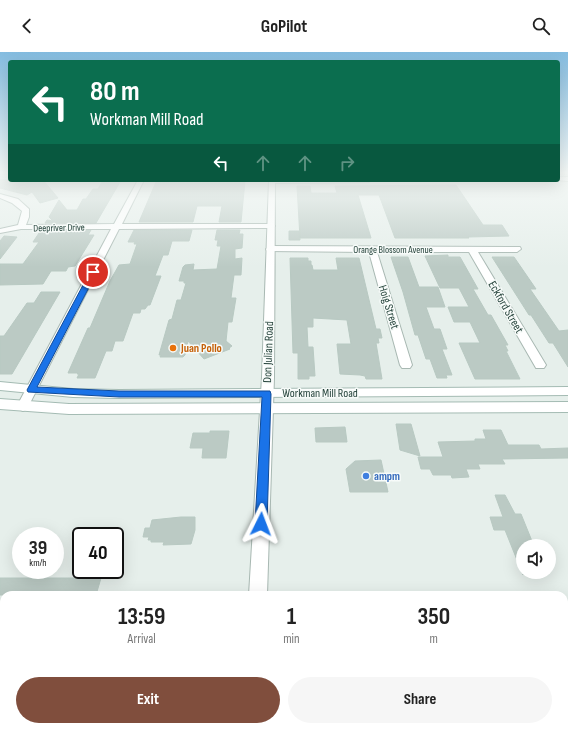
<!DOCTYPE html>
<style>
:root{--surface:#fff;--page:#f6f6f6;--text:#222;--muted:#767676;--accent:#804e3d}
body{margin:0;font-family:"Sofia Sans Condensed",sans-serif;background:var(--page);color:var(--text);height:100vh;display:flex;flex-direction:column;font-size:15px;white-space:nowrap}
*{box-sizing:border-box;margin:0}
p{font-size:13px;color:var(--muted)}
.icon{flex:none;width:22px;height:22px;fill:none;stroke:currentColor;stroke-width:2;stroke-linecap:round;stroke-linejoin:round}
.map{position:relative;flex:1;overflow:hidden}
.details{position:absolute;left:0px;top:539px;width:568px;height:140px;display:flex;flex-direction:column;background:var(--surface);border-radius:12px 12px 0 0;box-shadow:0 4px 16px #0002}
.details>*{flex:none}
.guide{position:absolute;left:8px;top:8px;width:552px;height:122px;border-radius:4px;box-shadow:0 4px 16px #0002;background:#0b6e4f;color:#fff;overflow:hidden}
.fabs{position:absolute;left:516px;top:487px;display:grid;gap:8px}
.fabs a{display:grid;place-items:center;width:40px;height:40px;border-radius:50%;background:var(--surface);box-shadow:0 4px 16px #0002;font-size:20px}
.speed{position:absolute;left:12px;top:475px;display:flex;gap:8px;font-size:20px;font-weight:700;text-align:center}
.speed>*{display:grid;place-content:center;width:52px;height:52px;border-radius:50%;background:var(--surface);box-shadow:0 4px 16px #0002;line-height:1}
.speed small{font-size:10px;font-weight:400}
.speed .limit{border:2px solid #111;border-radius:6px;background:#fff;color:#111}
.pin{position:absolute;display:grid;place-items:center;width:34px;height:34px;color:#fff;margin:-17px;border:2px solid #fff;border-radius:50%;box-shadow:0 1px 4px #0007}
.me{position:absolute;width:44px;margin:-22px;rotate:3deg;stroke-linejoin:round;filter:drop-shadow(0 0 3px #0008)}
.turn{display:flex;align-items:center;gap:14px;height:84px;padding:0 16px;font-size:18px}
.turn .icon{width:52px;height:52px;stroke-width:2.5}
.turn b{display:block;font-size:28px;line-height:34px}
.lanes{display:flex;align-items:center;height:38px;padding:0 16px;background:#0003;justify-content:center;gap:20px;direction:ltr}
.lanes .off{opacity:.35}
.eta{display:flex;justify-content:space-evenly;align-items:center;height:68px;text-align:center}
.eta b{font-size:24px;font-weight:700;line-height:28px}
.action{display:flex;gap:8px;margin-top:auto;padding:8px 16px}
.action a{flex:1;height:46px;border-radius:24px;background:var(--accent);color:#fff;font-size:16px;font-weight:700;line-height:46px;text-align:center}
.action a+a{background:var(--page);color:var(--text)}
header{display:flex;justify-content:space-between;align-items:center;height:52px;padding:0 16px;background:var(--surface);font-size:18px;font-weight:700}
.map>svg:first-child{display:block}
.building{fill:#bbcac4;stroke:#b8c9c2}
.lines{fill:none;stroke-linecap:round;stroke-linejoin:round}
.minor-casing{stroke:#a8b8b2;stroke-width:2}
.tertiary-casing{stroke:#a8b8b2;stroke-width:2}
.secondary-casing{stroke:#a4bbb3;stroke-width:2}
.minor{fill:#fff;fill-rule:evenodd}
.tertiary{fill:#fff;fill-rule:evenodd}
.secondary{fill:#fff;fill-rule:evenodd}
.route{fill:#1a73e8;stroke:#114b97}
.food-dot{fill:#e8710a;stroke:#f7fbf9;stroke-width:1.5}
.shop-dot{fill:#3f7fe0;stroke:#f7fbf9;stroke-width:1.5}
.labels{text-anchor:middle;stroke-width:3;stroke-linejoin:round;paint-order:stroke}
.far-street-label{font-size:10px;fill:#24423a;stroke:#f7fbf9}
.street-label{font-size:12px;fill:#24423a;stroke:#f7fbf9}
.food-label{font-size:12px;font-weight:bold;fill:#c56008;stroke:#f7fbf9;text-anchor:start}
.shop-label{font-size:12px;font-weight:bold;fill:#366cbe;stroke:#f7fbf9;text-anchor:start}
</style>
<header><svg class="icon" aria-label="back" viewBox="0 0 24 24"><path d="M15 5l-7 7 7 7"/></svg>GoPilot<svg class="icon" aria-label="search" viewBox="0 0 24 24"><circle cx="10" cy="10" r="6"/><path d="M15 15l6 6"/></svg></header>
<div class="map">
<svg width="568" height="679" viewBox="0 0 568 679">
<rect width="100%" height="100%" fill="#e6efeb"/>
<g class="building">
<polygon points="0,128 43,128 58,146 40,151 32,140 27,143 0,136"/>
<polygon points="181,128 245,129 241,170 219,170 222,154 197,154 193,170 139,170 156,130 180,130"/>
<polygon points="102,130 120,130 96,171 45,171 47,168 53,169 49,165 59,148 67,158 77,158 83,147 86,147 93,137 98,137"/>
<polygon points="456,133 483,173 502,173 509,184 468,185 469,186 395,186 379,143 358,143 371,186 300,186 297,134 310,134 311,141 337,141 335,134"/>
<polygon points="41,178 91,178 88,183 94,183 75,214 68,215 66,219 51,219 43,232 0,233 0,212 23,212 39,190 33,190"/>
<polygon points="134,178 192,178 189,189 172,189 168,203 163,203 155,224 161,224 150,253 148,253 145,257 141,257 140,261 133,261 123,289 115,289 112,299 106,299 95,326 77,326 79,322 77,322 78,321 68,321 88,276 90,276 110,229 119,213 130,212 137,192 134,192 135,190 128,190"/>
<polygon points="217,178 240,178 239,182 243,182 242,196 235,197 235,207 242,206 241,223 234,223 231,246 236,246 232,270 228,270 226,289 232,294 229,296 230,297 204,307 188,289 185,303 183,305 160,305 161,303 159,303 169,268 172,267 177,248 181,248 186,231 184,231 184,229 179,229 183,215 185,213 194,212 193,218 217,217 221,194 217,194 218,188 215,188"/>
<polygon points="289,179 299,179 300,188 289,188"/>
<polygon points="4,184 17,185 0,207 0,189"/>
<polygon points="448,203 448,205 460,205 478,237 473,237 488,263 491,263 508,293 505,293 508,299 506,299 520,327 475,327 459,291 480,291 470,270 454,270 448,255 469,255 459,236 440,236 425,204"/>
<polygon points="391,205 408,205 419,235 438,235 445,255 426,255 434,277 440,277 447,297 442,297 452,323 446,323 447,326 437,326 430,307 426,307 418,283 415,283 403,240"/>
<polygon points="492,205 514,205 536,237 530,237 559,279 568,278 568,315 553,291 549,291 531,263 529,263"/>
<polygon points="290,206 308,206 308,209 311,209 311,213 312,213 313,218 338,218 336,206 359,206 376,277 380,277 382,286 378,286 379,291 376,291 382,327 366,327 365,324 360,323 340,322 337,292 351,292 347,268 313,266 313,275 307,275 308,295 313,295 315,324 309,324 309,327 298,327 298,301 293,301"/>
<polygon points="41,240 60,240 12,322 0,322 0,284 4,284 27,251 34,251"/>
<polygon points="396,372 411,372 420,404 400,398"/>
<polygon points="345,375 347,390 316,390 315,376"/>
<polygon points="483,378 501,378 508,393 539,393 541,397 568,396 568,406 502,407 505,412 478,412 480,417 466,417 469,425 452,426 451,423 433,423 430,417 421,417 418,405 443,405 438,390 475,389 475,387 486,387"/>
<polygon points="210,379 229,379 226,406 202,406 203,396 190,396 193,381 210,381"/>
<polygon points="381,408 388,440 350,440 346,417 355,409"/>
<polygon points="495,443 505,443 515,462 521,462 534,494 523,494 523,523 505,478 494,478 490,465 503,465"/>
<polygon points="181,465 195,465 195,478 191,492 163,493 164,490 151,490 151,488 148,488 149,485 143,485 145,476 150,476 152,468"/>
<polygon points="0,526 101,526 96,543 0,543"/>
</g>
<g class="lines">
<defs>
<g id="minor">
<polygon points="558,125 568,125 568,129 556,128 558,128"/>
<polygon points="138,128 144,128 122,172 271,172 275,174 271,176 119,177 27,357 23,359 19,357 17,354 111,177 21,177 0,181 0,177 18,173 22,159 12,151 0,146 0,142 18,147 29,157 29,165 26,173 114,172"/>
<polygon points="269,128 372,128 369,130 272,131 270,130"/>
<polygon points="270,194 520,195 521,197 517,200 478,200 546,313 544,316 536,316 469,200 377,200 412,313 410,316 402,316 400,313 369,200 267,199 266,197"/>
</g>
<g id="tertiary">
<polygon points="269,128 275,128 274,325 267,543 249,543 262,325"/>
<polygon points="243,675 263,675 262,679 242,679"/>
</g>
<g id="secondary">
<polygon points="0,330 73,337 119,338 568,335 568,343 119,346 73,345 0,338"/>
<polygon points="0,347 69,352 568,350 568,360 69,362 0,357"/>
</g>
</defs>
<use href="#minor" class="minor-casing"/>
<use href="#tertiary" class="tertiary-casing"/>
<use href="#secondary" class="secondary-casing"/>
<use href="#minor" class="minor"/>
<use href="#tertiary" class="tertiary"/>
<use href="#secondary" class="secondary"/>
</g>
<linearGradient id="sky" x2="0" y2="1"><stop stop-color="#84bce0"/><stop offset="0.56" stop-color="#f4f8f6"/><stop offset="1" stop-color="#f4f8f6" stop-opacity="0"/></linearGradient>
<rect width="568" height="215" fill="url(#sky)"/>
<polygon class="route" points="93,218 97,220 37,335 119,339 270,339 271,342 267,472 265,476 261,477 257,476 255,472 262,345 119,345 28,340 27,338 90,220"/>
<circle class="food-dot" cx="173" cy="296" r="4"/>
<circle class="shop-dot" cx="366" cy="424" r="4"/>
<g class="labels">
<g class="far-street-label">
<text transform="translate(59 175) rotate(-1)" y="4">Deepriver Drive</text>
<text x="393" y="201">Orange Blossom Avenue</text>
</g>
<g class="street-label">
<text transform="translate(389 255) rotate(73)" y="4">Hoig Street</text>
<text transform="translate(506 255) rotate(60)" y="4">Eckford Street</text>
<text transform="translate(268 300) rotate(-88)" y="4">Don Julian Road</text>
<text x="320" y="345">Workman Mill Road</text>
</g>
<g class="food-label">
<text x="181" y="300">Juan Pollo</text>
</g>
<g class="shop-label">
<text x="374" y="428">ampm</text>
</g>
</g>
</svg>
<div class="fabs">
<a><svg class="icon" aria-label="sound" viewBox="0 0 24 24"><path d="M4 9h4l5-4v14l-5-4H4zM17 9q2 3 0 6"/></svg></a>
</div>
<div class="speed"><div>39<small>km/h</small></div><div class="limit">40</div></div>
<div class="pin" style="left:93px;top:220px;background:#d93025"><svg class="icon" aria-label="arrive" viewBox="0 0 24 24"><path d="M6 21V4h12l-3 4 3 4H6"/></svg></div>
<svg class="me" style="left:261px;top:472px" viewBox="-20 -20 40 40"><path d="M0-17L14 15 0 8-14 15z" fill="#1a73e8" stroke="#fff" stroke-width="4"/></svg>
<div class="guide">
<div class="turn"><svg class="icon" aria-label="left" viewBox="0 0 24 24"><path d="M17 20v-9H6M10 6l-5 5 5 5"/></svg><div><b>80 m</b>Workman Mill Road</div></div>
<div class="lanes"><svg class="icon" aria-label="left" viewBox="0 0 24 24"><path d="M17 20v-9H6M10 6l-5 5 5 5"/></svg><svg class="icon off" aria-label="ahead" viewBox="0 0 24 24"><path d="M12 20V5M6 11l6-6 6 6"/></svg><svg class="icon off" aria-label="ahead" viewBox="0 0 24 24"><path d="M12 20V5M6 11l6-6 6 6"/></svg><svg class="icon off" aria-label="right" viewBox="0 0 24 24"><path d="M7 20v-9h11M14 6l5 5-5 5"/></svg></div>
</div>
<section class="details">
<div class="eta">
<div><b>13:59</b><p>Arrival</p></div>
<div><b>1</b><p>min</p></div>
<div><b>350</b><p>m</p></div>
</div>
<div class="action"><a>Exit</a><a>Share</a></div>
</section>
</div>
